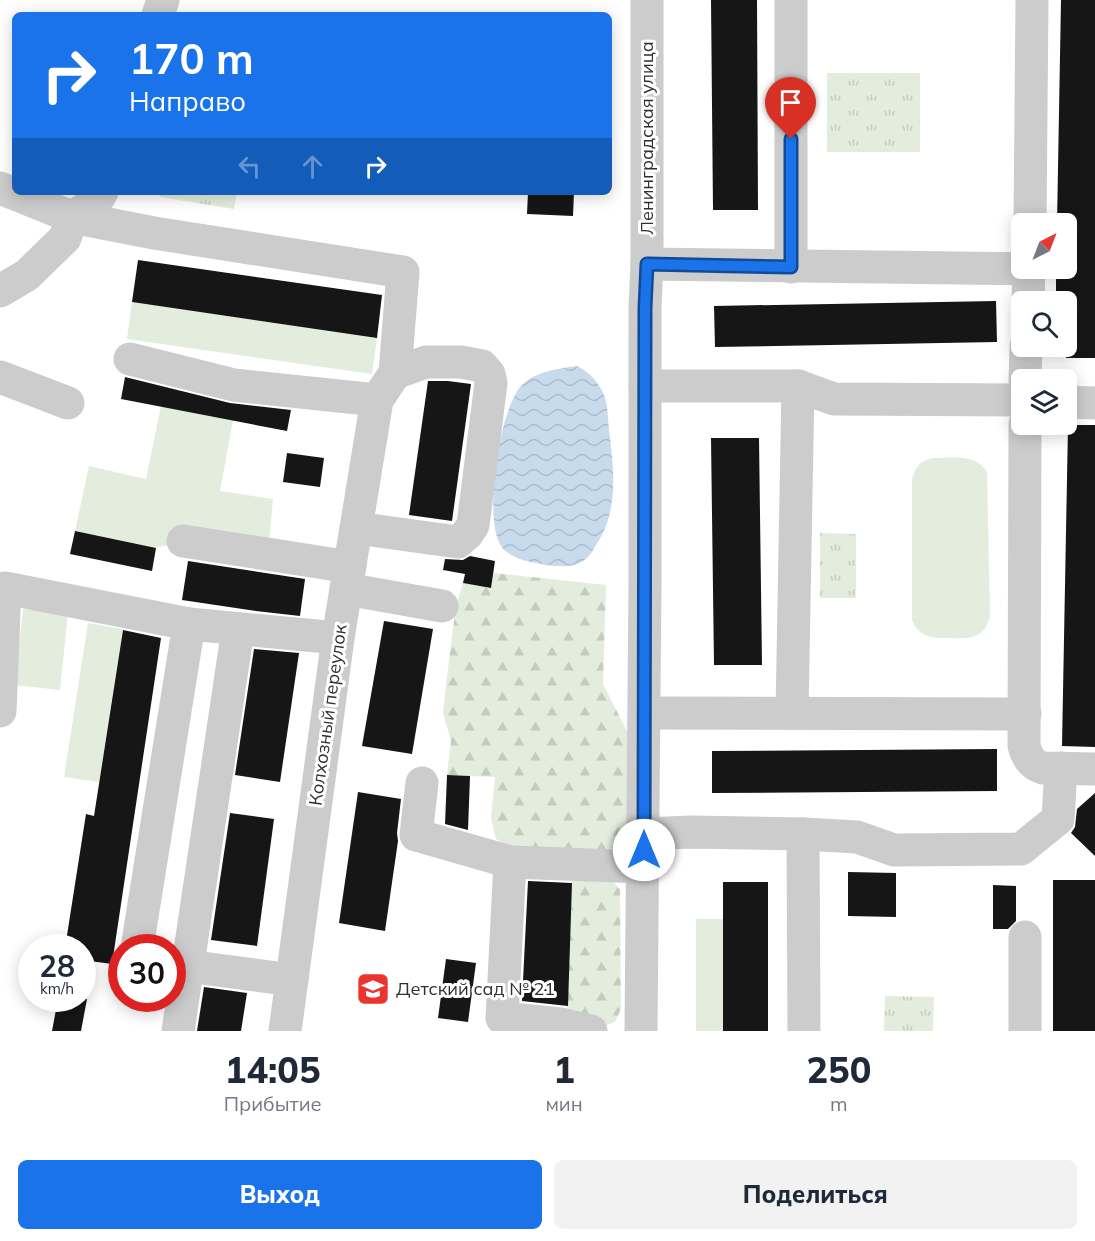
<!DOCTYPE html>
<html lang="ru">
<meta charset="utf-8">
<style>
:root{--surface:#fff;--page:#f2f2f3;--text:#1f2937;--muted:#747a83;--accent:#1a73e8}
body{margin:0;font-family:Mulish,sans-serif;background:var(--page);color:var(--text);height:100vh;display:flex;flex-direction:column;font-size:22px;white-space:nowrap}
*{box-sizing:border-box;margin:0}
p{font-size:20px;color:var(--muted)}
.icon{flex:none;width:33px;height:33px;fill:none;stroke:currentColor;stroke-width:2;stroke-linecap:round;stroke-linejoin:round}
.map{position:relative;height:1031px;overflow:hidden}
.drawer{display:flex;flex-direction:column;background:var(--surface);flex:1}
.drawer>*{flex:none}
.banner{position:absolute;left:12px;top:12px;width:600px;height:183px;border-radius:9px;box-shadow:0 3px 15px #0003;background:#1a73e8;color:#fff;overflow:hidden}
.needle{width:39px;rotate:42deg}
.controls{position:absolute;left:1011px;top:213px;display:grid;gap:12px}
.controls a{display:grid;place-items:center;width:66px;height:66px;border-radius:9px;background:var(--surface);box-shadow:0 3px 15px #0003;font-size:30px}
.speed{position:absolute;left:18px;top:934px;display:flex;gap:12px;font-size:30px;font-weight:700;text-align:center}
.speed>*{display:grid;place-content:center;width:78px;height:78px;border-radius:50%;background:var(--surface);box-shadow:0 3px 15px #0003;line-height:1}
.speed small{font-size:15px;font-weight:400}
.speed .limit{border:9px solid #d22;background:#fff;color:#111}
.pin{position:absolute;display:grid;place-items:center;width:51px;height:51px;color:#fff;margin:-62px -26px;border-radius:50% 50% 50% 0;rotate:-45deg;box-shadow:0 0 6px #0007}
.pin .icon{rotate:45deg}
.me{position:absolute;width:66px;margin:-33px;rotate:0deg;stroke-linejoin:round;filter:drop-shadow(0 0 4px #0008)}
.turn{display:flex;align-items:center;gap:21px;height:126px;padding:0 18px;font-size:27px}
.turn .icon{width:78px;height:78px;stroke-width:2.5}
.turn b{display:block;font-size:42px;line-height:51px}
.lanes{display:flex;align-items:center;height:57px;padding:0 18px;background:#0003;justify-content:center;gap:30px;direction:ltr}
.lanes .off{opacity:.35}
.eta{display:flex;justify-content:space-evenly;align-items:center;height:102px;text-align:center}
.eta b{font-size:36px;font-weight:800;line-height:42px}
.button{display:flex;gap:12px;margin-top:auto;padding:12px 18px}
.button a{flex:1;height:69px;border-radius:9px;background:var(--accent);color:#fff;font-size:24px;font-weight:800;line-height:69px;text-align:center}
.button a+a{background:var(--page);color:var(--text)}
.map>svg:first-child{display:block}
.green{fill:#e4eddd}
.forest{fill:url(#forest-firs)}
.park{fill:url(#park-tufts)}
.water{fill:url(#water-waves)}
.building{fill:#161616}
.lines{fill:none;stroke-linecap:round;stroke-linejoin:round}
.minor{stroke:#ccc;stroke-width:33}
.route-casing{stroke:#114b97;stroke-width:15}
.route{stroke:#1a73e8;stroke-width:10}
.labels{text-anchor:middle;stroke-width:6;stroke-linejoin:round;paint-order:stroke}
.street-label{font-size:18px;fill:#2f2f2f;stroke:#fff}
.poi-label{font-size:18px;fill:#2f2f2f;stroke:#fff;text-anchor:start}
</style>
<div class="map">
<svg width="1095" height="1031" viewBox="0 0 1095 1031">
<defs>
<pattern id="forest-firs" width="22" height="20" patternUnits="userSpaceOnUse" patternTransform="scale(1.5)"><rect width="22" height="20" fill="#e4eddd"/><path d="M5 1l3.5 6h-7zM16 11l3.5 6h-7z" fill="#c4ccbe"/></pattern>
<pattern id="park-tufts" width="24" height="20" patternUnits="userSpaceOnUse" patternTransform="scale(1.5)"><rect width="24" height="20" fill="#e4eddd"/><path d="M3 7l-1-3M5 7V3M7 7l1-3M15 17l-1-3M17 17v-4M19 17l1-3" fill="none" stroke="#c4ccbe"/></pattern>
<pattern id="water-waves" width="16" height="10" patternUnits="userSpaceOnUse" patternTransform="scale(1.5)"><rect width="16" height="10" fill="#c8dbed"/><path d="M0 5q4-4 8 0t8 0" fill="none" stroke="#acbccc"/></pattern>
</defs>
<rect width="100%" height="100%" fill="#fff"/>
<g class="green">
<polygon points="132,302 377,338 372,374 127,339"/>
<polygon points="161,406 233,420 220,491 273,499 268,554 183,541 156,548 75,531 89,466 146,479"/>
<path d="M 934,458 C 953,458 975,453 987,472 L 990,615 C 986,638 970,639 950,638 C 933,638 919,638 912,620 L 912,480 C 915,467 920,460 934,458 Z"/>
<polygon points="23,609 68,613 60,690 15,685"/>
<polygon points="88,623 123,629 99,782 64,777"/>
<rect x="696" y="919" width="27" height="112"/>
</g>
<g class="forest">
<polygon points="493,573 606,585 603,684 631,739 629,832 622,850 606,858 520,853 496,839 491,818 495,777 447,775 451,741 443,713 447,676 456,605 463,583 491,588"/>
<polygon points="572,869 613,881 620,890 621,1009 615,1022 604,1026 567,1015"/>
</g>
<g class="park">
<rect x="827" y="73" width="93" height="79"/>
<polygon points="160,192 237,192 234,209 160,197"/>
<polygon points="820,533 856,534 856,598 820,598"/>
<polygon points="885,996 934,997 933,1031 884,1031"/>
</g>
<path class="water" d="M 577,366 C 589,372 598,381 604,395 C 608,405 608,419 609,430 C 614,468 619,512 596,545 C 592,553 586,561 577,564 C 567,568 552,566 541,564 C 528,562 509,558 501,546 C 483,518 499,408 522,385 C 535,372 559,368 577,366 Z"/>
<g class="building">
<polygon points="711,0 757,0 758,210 713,210"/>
<polygon points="1061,0 1095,0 1095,358 1066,358 1066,302 1056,302 1056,268 1066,268 1066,224 1057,224"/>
<polygon points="528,192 574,192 573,216 527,214"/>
<polygon points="138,260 382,295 377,338 132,302"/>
<polygon points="996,301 997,342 715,347 714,306"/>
<polygon points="125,377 230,403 291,410 287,431 121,399"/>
<polygon points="428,381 448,381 471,384 452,521 409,515"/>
<polygon points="1068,425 1095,425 1095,747 1062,746"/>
<polygon points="711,438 759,438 762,665 714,665"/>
<polygon points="287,453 324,458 320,487 283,482"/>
<polygon points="75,531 156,548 152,571 70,554"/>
<polygon points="470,556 495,561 491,588 463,583 465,574 443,570 445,559 463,560"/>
<polygon points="188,561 305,579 300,616 256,611 182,600"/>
<polygon points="384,621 433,629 412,754 362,746"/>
<polygon points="123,630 161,638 112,964 82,960 82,948 65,948 86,814 94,816"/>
<polygon points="254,649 299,653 280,782 235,775"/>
<polygon points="997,749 997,791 712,793 712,751"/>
<polygon points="447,775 470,776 468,830 445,824"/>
<polygon points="358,792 401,799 397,833 398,841 385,931 339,923"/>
<polygon points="1095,793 1095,856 1071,833 1075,827 1077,809"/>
<polygon points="230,813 274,819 257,946 211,940"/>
<polygon points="848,872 896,873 896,917 848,916"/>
<rect x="1053" y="880" width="42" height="151"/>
<polygon points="528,881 572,883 568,1006 522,1001"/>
<rect x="723" y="882" width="45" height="149"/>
<polygon points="993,885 1016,886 1016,921 1008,929 993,929"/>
<polygon points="446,959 476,963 468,1022 438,1018"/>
<polygon points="204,987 247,993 241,1031 197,1031"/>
<polygon points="58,999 87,999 81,1031 52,1031"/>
</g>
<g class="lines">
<g class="minor">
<polyline points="791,0 791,267"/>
<polyline points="158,15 163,0"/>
<polyline points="0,188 72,217 154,233 403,272 395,373 377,400 338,638 285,1031"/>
<polyline points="1030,224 1032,0"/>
<polyline points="647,264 1029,269"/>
<polyline points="0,291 27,275 65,238 72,217 96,202 102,192"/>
<polyline points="1028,302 1029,268"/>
<polyline points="130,359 234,385 377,400"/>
<polyline points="0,377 68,403"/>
<polyline points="1025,380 1026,346"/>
<polyline points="645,386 798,386 834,399 1022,400"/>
<polyline points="1066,402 1095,403"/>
<path d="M 1025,424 L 1024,746 C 1027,757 1032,765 1043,768 L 1095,769"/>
<polyline points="356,528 458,542 467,534 473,525 491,383 489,374 482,366 461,362 426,362 395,373"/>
<polyline points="183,541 350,567"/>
<polyline points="346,589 442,606"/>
<polyline points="0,711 5,588 189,624 338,638"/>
<polyline points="645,713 1025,714"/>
<polyline points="792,713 798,386"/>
<polyline points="422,783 416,835 510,862 644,867"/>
<polyline points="643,834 691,832 803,834 857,837 894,850 1021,849 1058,819 1061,768"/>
<polyline points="803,834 804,1031"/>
<polyline points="510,862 502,1018 561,1024 591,1031"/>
<polyline points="1025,937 1025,1031"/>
<polyline points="137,948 189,624"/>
<polyline points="172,964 292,980"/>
<polyline points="178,1031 238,629"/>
<polyline points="641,1031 645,581 645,308 647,264 647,0"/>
</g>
</g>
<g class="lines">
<defs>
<polyline id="route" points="644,850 645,308 647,264 791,267 791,139"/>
</defs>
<use href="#route" class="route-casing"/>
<use href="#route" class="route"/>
</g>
<defs>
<symbol id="school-square" viewBox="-11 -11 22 22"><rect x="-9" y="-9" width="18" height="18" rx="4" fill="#eb342d" stroke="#fff"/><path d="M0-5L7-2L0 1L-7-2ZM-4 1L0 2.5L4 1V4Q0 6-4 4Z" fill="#fff"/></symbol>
</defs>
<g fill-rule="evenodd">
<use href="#school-square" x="354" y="970" width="38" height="38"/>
</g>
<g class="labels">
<g class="street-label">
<text transform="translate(647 138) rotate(-90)" y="6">Ленинградская улица</text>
<text transform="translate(328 715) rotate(-82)" y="6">Колхозный переулок</text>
</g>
<g class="poi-label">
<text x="396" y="995">Детский сад № 21</text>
</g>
</g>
</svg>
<div class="controls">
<a><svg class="needle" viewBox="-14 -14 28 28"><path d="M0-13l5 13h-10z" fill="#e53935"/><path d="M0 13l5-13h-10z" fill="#747a83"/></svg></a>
<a><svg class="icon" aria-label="search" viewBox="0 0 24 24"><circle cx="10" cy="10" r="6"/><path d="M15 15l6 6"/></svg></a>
<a><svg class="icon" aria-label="layers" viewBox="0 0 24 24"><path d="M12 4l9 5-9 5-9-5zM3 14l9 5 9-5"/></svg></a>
</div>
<div class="speed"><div>28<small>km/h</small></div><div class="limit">30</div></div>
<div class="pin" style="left:791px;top:139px;background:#d93025"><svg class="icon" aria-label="arrive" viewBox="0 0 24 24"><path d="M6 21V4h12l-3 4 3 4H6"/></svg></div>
<svg class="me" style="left:644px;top:850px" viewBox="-20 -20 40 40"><circle r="19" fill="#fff"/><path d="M0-13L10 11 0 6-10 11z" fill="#1a73e8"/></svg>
<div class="banner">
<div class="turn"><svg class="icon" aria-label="right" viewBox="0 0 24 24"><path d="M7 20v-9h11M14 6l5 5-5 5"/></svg><div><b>170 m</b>Направо</div></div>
<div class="lanes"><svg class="icon off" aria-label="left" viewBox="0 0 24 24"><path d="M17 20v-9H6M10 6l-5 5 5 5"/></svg><svg class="icon off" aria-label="ahead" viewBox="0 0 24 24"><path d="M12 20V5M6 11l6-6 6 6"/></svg><svg class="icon" aria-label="right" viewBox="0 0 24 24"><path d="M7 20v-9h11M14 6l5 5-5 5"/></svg></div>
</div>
</div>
<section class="drawer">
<div class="eta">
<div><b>14:05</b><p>Прибытие</p></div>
<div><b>1</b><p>мин</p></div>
<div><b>250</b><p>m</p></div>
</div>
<div class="button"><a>Выход</a><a>Поделиться</a></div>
</section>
